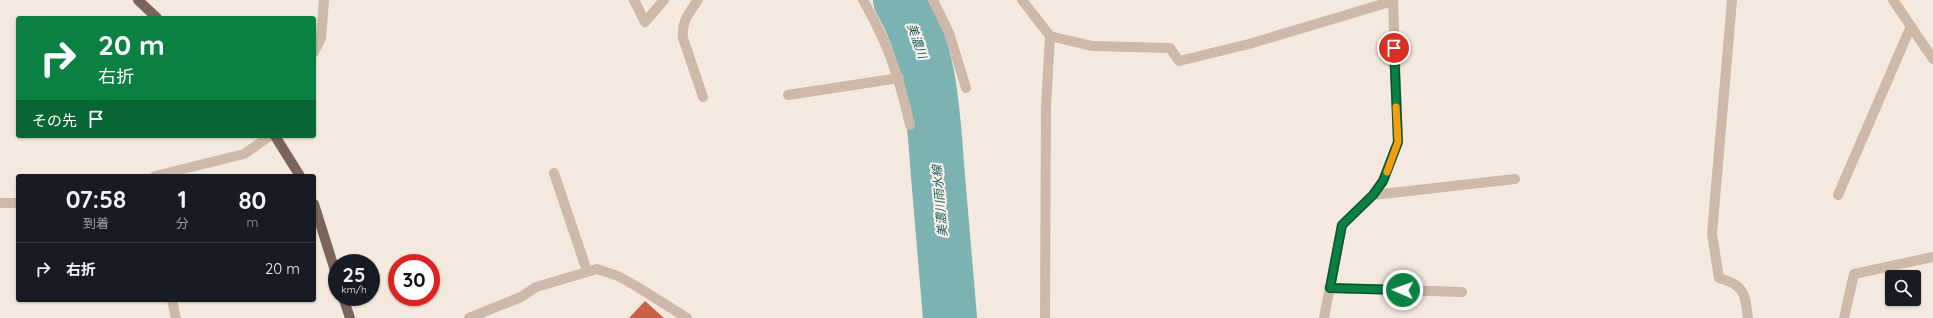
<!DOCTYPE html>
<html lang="ja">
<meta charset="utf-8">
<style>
:root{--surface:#171b24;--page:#242831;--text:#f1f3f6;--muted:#9ea1a6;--line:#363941}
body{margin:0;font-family:Quicksand,"Noto Sans JP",sans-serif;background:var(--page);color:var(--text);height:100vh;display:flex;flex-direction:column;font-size:15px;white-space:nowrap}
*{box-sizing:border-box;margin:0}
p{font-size:13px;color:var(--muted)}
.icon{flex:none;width:22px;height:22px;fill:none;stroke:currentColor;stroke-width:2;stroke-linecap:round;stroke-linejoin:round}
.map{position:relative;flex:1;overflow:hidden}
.panel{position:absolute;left:16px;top:174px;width:300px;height:128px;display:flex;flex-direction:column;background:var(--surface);border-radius:4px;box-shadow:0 1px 3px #0004}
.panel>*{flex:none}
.hud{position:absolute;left:16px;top:16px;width:300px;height:122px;border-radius:4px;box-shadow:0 1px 3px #0004;background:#0b8043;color:#fff;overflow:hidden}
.fabs{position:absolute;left:1885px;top:270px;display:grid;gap:8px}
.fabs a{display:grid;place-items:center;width:36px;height:36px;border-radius:4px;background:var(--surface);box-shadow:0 1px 3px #0004;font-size:20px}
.speed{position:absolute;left:328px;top:254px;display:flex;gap:8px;font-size:20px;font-weight:700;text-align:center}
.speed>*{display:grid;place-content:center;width:52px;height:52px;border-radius:50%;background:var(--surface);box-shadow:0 1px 3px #0004;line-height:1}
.speed small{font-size:10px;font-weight:400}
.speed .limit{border:6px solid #d22;background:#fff;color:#111}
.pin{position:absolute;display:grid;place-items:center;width:34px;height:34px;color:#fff;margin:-17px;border:2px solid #fff;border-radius:50%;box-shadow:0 1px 4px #0007}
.me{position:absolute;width:44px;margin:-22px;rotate:272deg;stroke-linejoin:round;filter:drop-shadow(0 0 3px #0008)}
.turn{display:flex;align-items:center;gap:14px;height:84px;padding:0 16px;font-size:18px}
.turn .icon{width:52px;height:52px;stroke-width:2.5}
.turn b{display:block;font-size:28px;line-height:34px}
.then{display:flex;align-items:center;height:38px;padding:0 16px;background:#0003;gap:8px;font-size:15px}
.eta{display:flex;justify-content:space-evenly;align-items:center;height:68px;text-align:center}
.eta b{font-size:24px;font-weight:700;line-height:28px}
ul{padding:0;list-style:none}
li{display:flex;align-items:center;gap:12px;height:52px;padding:0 16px;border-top:1px solid var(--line)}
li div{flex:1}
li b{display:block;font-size:15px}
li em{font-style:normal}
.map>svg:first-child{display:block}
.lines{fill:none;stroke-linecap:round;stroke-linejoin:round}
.river{stroke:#7cb2b2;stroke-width:54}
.building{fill:#ca6045}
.minor{stroke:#cdb8a9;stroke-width:10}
.major{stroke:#7c645a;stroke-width:10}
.route-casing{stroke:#07532c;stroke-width:10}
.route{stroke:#0b8043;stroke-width:7}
.slow{stroke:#f59e0b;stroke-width:7}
.labels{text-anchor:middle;stroke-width:4;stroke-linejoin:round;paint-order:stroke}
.water-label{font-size:12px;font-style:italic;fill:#1d5b5d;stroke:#fbf3eb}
</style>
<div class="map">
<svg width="1933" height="318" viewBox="0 0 1933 318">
<rect width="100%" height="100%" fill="#f4e9de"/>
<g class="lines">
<path class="river" d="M 900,0 C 932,54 933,115 938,176 C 942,223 946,271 950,318"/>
</g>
<polygon class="building" points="645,301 664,318 629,318"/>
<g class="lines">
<g class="minor">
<polyline points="634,0 645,22 664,0"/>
<path d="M 698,0 C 689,13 681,22 683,38 L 703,97"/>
<path d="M 863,0 C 888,43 899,77 910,125"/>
<polyline points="933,0 949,33 966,88"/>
<polyline points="1022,0 1050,36 1092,46 1170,48 1179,61 1249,44 1393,1"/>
<path d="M 1732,0 L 1712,234 L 1719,278 C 1745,285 1745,294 1748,318"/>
<polyline points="1893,0 1933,59"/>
<polyline points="314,52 321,38 324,0"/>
<polyline points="788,95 899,78"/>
<polyline points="554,173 587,271"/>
<polyline points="155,176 244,154 270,136"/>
<polyline points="1373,195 1515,179"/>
<polyline points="1838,195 1911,26"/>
<polyline points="0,203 18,203"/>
<polyline points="1329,288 1462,292"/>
<polyline points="172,300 176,318"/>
<polyline points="469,318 521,297 536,287 597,269 618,276 636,286 687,318"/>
<polyline points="1045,318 1046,107 1050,36"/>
<polyline points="1324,318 1342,225 1373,195 1383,181 1398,142 1393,0"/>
<polyline points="1844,318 1854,274 1933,257"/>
</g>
<g class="major">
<polyline points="138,0 157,18"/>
<polyline points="275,136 300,176"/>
<polyline points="314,204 337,277"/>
<polyline points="343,297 350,318"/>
</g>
</g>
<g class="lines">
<defs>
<polyline id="route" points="1394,48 1398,142 1383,181 1373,195 1342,225 1330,288 1403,290"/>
</defs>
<use href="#route" class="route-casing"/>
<use href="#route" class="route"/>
<polyline class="slow" points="1387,172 1398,142 1396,107"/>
</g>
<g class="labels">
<g class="water-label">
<text transform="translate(917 41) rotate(71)" y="4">美濃川</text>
<text transform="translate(940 201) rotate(-95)" y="4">美濃川雨水線</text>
</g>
</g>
</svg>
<div class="fabs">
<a><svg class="icon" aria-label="search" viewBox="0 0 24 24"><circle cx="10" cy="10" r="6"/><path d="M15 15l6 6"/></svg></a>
</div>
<div class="speed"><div>25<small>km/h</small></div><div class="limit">30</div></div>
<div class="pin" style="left:1394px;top:48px;background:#d93025"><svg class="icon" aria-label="arrive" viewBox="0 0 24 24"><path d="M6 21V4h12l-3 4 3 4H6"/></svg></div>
<svg class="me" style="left:1403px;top:290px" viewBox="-20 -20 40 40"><circle r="17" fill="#0b8043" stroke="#fff" stroke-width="3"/><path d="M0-11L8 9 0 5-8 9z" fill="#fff"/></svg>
<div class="hud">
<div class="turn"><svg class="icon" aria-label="right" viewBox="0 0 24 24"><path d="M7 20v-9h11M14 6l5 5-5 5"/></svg><div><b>20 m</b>右折</div></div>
<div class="then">その先<svg class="icon" aria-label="arrive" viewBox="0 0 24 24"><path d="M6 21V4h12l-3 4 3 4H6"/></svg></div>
</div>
<section class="panel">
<div class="eta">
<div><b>07:58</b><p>到着</p></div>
<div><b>1</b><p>分</p></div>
<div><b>80</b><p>m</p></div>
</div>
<ul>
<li><svg class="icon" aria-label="right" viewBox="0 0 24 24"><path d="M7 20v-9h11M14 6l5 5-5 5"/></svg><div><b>右折</b></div><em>20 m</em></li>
</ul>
</section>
</div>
